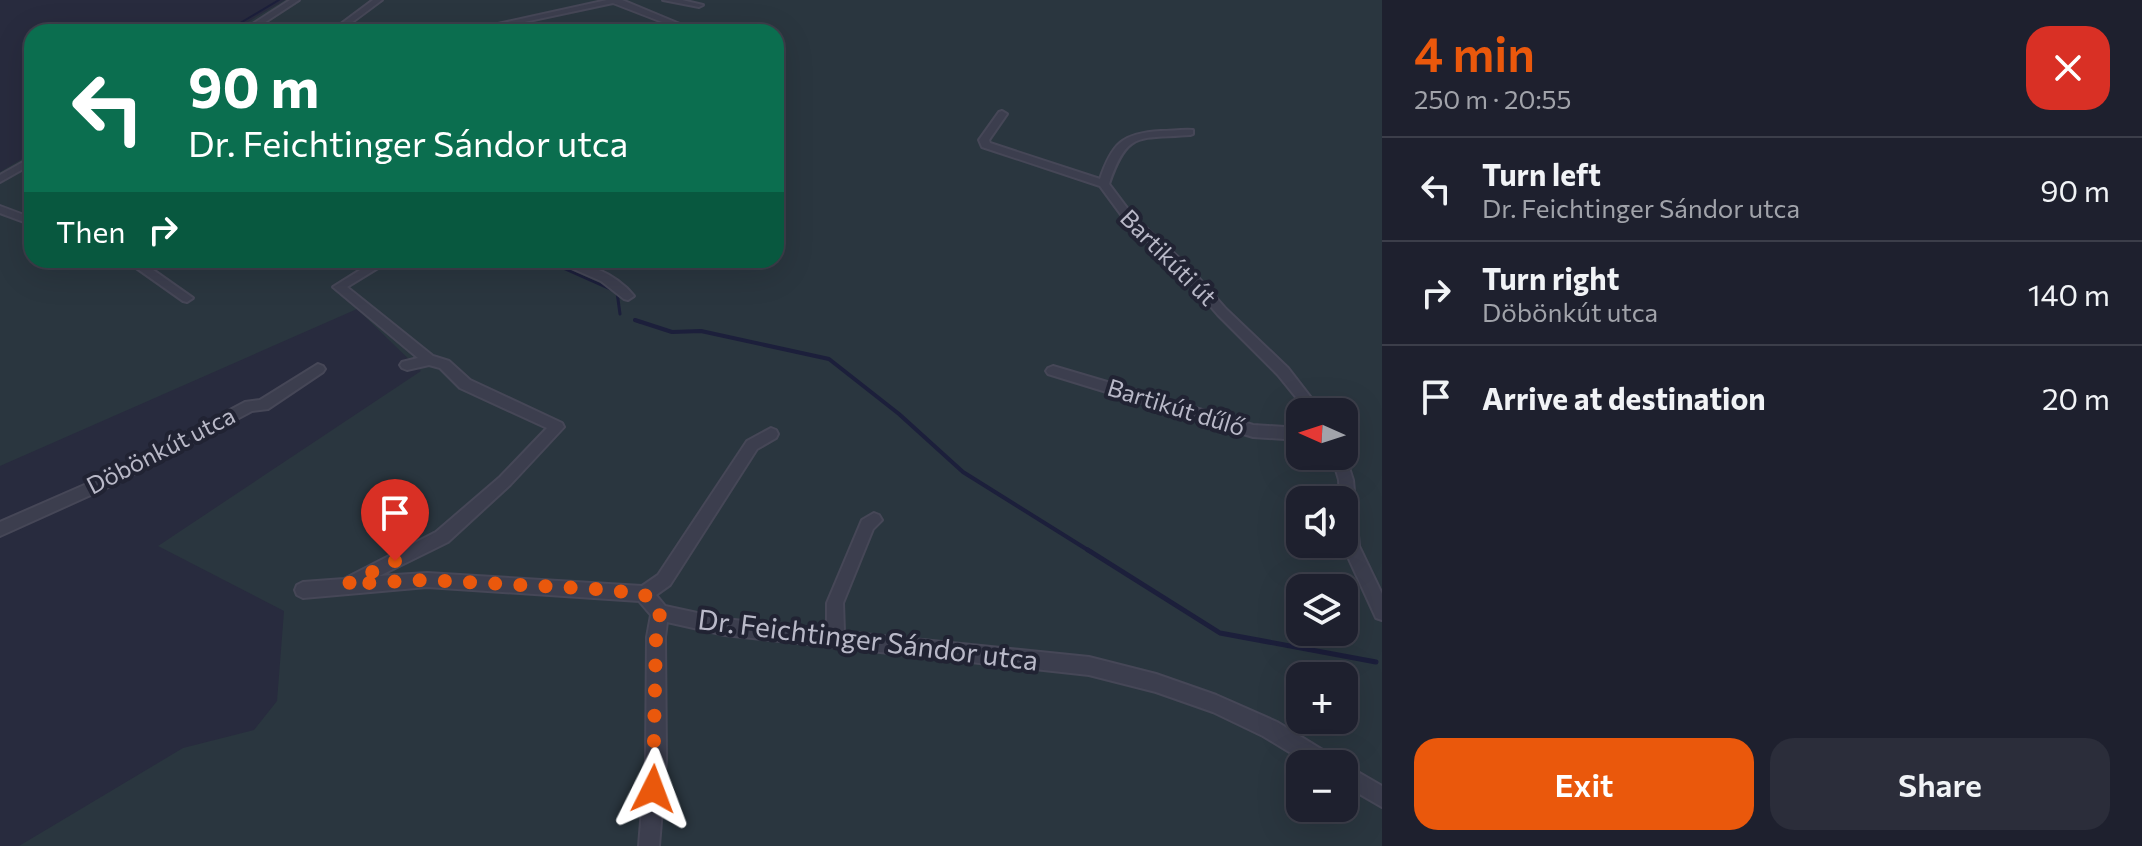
<!DOCTYPE html>
<meta charset="utf-8">
<style>
:root{--surface:#1e202e;--page:#2b2d3a;--text:#f1f3f6;--muted:#a1a3aa;--line:#3c3e4a;--accent:#ea580c}
body{margin:0;font-family:Commissioner,sans-serif;background:var(--page);color:var(--text);height:100vh;display:flex;flex-direction:column;font-size:30px;white-space:nowrap}
*{box-sizing:border-box;margin:0}
p{font-size:26px;color:var(--muted)}
.icon{flex:none;width:44px;height:44px;fill:none;stroke:currentColor;stroke-width:2;stroke-linecap:round;stroke-linejoin:round}
.map{position:relative;flex:1;overflow:hidden}
.panel{display:flex;flex-direction:column;background:var(--surface);width:760px}
.panel>*{flex:none}
.guide{position:absolute;left:24px;top:24px;width:760px;height:244px;border-radius:24px;box-shadow:0 8px 32px #0002,0 0 0 2px var(--line);background:#0b6e4f;color:#fff;overflow:hidden}
.needle{width:52px;rotate:273deg}
.tools{position:absolute;left:1286px;top:398px;display:grid;gap:16px}
.tools a{display:grid;place-items:center;width:72px;height:72px;border-radius:16px;background:var(--surface);box-shadow:0 8px 32px #0002,0 0 0 2px var(--line);font-size:40px}
.pin{position:absolute;display:grid;place-items:center;width:68px;height:68px;color:#fff;margin:-82px -34px;border-radius:50% 50% 50% 0;rotate:-45deg;box-shadow:0 0 8px #0007}
.pin .icon{rotate:45deg}
.me{position:absolute;width:88px;margin:-44px;rotate:3deg;stroke-linejoin:round;filter:drop-shadow(0 0 6px #0008)}
.turn{display:flex;align-items:center;gap:28px;height:168px;padding:0 32px;font-size:36px}
.turn .icon{width:104px;height:104px;stroke-width:2.5}
.turn b{display:block;font-size:56px;line-height:68px}
.then{display:flex;align-items:center;height:76px;padding:0 32px;background:#0003;gap:16px;font-size:30px}
.round{display:grid;place-items:center;flex:none;width:84px;height:84px;border-radius:24px;background:var(--page)}
.headline{display:flex;align-items:center;justify-content:space-between;height:136px;padding:0 32px}
h1{font-size:48px;font-weight:600;line-height:60px;color:var(--accent)}
.action{display:flex;gap:16px;margin-top:auto;padding:16px 32px}
.action a{flex:1;height:92px;border-radius:24px;background:var(--accent);color:#fff;font-size:32px;font-weight:600;line-height:92px;text-align:center}
.action a+a{background:var(--page);color:var(--text)}
ul{padding:0;list-style:none}
li{display:flex;align-items:center;gap:24px;height:104px;padding:0 32px;border-top:2px solid var(--line)}
li div{flex:1}
li b{display:block;font-size:30px}
li em{font-style:normal}
main{display:flex;flex:1;min-height:0}
.map>svg:first-child{display:block}
.green{fill:#2a363f;fill-rule:evenodd}
.lines{fill:none;stroke-linecap:round;stroke-linejoin:round}
.stream-far3{stroke:#1c1f3b;stroke-width:2}
.stream-far2{stroke:#1c1f3b;stroke-width:3}
.stream-far1{stroke:#1c1f3b;stroke-width:4}
.stream{stroke:#1c1f3b;stroke-width:5}
.street-casing{stroke:#464757;stroke-width:4}
.street{fill:#3c3e4e;fill-rule:evenodd}
.route{stroke:#ea580c;stroke-width:14;stroke-dasharray:0 25.2}
.labels{text-anchor:middle;stroke-width:8;stroke-linejoin:round;paint-order:stroke}
.street-label{font-size:24px;fill:#b9b9c8;stroke:#212333}
.near-street-label{font-size:28px;fill:#b9b9c8;stroke:#212333}
</style>
<main>
<div class="map">
<svg width="1382" height="846" viewBox="0 0 1382 846">
<rect width="100%" height="100%" fill="#282b3e"/>
<path class="green" d="M 285,0 L 1382,0 L 1382,846 L 19,846 L 183,748 L 254,730 L 277,701 L 284,611 L 158,546 L 421,371 L 357,309 L 0,466 L 0,172 L 32,153 L 32,260 L 776,260 L 776,32 L 231,32 ZM 1300,412 L 1344,412 L 1344,456 L 1300,456 ZM 1300,500 L 1344,500 L 1344,544 L 1300,544 ZM 1300,588 L 1344,588 L 1344,632 L 1300,632 ZM 1300,676 L 1344,676 L 1344,720 L 1300,720 ZM 1300,764 L 1344,764 L 1344,808 L 1300,808 Z"/>
<g class="lines">
<polyline class="stream-far3" points="225,32 279,0"/>
<g class="stream-far2">
<polyline points="545,260 617,292 620,314"/>
<polyline points="635,320 640,322"/>
</g>
<polyline class="stream-far1" points="635,320 672,332 701,331 829,359 899,414 963,472 1091,552"/>
<polyline class="stream" points="1088,550 1220,633 1376,662"/>
<defs>
<g id="street">
<polygon points="290,0 299,0 250,32 240,32"/>
<polygon points="373,0 382,0 339,32 330,32"/>
<polygon points="607,0 622,0 699,32 688,32 613,3 477,32 462,32"/>
<polygon points="663,0 682,0 703,5 699,7"/>
<path d="M 1002,111 L 1007,114 L 989,140 L 990,143 L 1100,179 C 1112,144 1122,133 1161,131 C 1171,131 1183,129 1193,130 L 1193,134 L 1190,135 C 1139,139 1127,130 1109,184 L 1133,216 L 1190,268 L 1226,309 L 1288,368 L 1322,412 L 1308,412 L 1278,375 L 1218,315 L 1187,279 L 1125,220 L 1100,186 L 982,147 L 979,140 L 999,112 Z"/>
<polygon points="32,157 32,164 0,182 0,175"/>
<polygon points="0,206 32,218 32,225 0,213"/>
<polygon points="125,260 139,260 193,298 187,302 183,301"/>
<polygon points="376,260 391,260 347,287 433,356 449,361 470,380 562,423 564,427 510,485 448,542 379,576 427,573 642,586 658,575 747,441 771,428 776,430 778,434 776,438 757,449 670,585 656,595 665,606 725,619 827,630 827,603 862,520 874,513 879,515 882,520 873,529 843,603 844,632 1089,657 1156,674 1216,695 1277,722 1334,757 1337,764 1309,764 1263,736 1213,712 1156,692 1089,675 725,635 667,622 665,637 666,760 659,846 639,846 646,760 647,637 651,615 639,601 427,587 303,598 297,595 295,590 297,585 303,582 344,579 436,532 500,477 547,428 460,388 440,368 429,365 407,370 402,368 400,365 402,362 418,358 333,287"/>
<path d="M 553,260 C 582,260 616,273 634,296 L 628,300 L 624,299 L 601,281 Z"/>
<polygon points="318,364 323,366 325,369 323,372 268,409 252,411 115,484 0,536 0,522 105,476 245,402 260,400"/>
<polygon points="1053,366 1253,425 1300,428 1300,440 1253,437 1048,374 1046,371 1048,368"/>
<polygon points="1344,452 1353,480 1359,546 1382,594 1382,620 1376,618 1343,546 1344,500 1340,500 1339,480 1332,456 1344,456"/>
<polygon points="1344,764 1382,786 1382,807 1344,785"/>
</g>
</defs>
<use href="#street" class="street-casing"/>
<use href="#street" class="street"/>
</g>
<g class="lines">
<polyline class="route" points="395,561 347,584 427,580 597,589 644,594 660,613 656,637 653,789"/>
</g>
<g class="labels">
<g class="street-label">
<text transform="translate(1168 258) rotate(45)" y="8">Bartikúti út</text>
<text transform="translate(1176 408) rotate(17)" y="8">Bartikút dűlő</text>
<text transform="translate(161 451) rotate(-27)" y="8">Döbönkút utca</text>
</g>
<g class="near-street-label">
<text transform="translate(868 640) rotate(7)" y="10">Dr. Feichtinger Sándor utca</text>
</g>
</g>
</svg>
<div class="tools">
<a><svg class="needle" viewBox="-14 -14 28 28"><path d="M0-13l5 13h-10z" fill="#e53935"/><path d="M0 13l5-13h-10z" fill="#a1a3aa"/></svg></a>
<a><svg class="icon" aria-label="sound" viewBox="0 0 24 24"><path d="M4 9h4l5-4v14l-5-4H4zM17 9q2 3 0 6"/></svg></a>
<a><svg class="icon" aria-label="layers" viewBox="0 0 24 24"><path d="M12 4l9 5-9 5-9-5zM3 14l9 5 9-5"/></svg></a>
<a>+</a>
<a>−</a>
</div>
<div class="pin" style="left:395px;top:561px;background:#d93025"><svg class="icon" aria-label="arrive" viewBox="0 0 24 24"><path d="M6 21V4h12l-3 4 3 4H6"/></svg></div>
<svg class="me" style="left:653px;top:789px" viewBox="-20 -20 40 40"><path d="M0-17L14 15 0 8-14 15z" fill="#ea580c" stroke="#fff" stroke-width="4"/></svg>
<div class="guide">
<div class="turn"><svg class="icon" aria-label="left" viewBox="0 0 24 24"><path d="M17 20v-9H6M10 6l-5 5 5 5"/></svg><div><b>90 m</b>Dr. Feichtinger Sándor utca</div></div>
<div class="then">Then<svg class="icon" aria-label="right" viewBox="0 0 24 24"><path d="M7 20v-9h11M14 6l5 5-5 5"/></svg></div>
</div>
</div>
<section class="panel">
<div class="headline"><div><h1>4 min</h1><p>250 m · 20:55</p></div><a class="round" style="background:#d93025;color:#fff"><svg class="icon" aria-label="close" viewBox="0 0 24 24"><path d="M6 6l12 12M18 6L6 18"/></svg></a></div>
<ul>
<li><svg class="icon" aria-label="left" viewBox="0 0 24 24"><path d="M17 20v-9H6M10 6l-5 5 5 5"/></svg><div><b>Turn left</b><p>Dr. Feichtinger Sándor utca</p></div><em>90 m</em></li>
<li><svg class="icon" aria-label="right" viewBox="0 0 24 24"><path d="M7 20v-9h11M14 6l5 5-5 5"/></svg><div><b>Turn right</b><p>Döbönkút utca</p></div><em>140 m</em></li>
<li><svg class="icon" aria-label="arrive" viewBox="0 0 24 24"><path d="M6 21V4h12l-3 4 3 4H6"/></svg><div><b>Arrive at destination</b></div><em>20 m</em></li>
</ul>
<div class="action"><a>Exit</a><a>Share</a></div>
</section>
</main>
